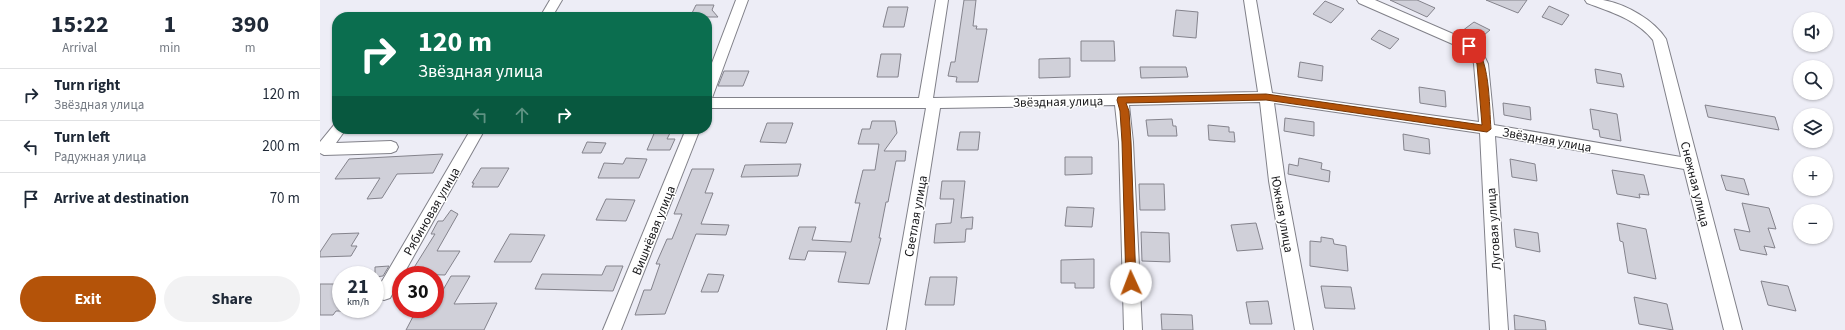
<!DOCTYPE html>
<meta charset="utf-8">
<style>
:root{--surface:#fff;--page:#f2f2f3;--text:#1f2937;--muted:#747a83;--line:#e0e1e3;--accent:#b45309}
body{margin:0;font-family:"Source Sans 3",sans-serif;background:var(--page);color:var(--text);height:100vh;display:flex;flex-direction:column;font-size:15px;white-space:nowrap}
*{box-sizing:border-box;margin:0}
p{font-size:13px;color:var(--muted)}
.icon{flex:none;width:22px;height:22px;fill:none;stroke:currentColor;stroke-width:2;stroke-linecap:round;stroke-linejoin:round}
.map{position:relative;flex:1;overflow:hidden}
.drawer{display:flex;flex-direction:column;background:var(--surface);width:320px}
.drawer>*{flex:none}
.top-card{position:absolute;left:12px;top:12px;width:380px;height:122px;border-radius:16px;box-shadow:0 1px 3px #0004;background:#0b6e4f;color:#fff;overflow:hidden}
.fabs{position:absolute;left:1473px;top:12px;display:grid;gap:8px}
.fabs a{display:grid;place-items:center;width:40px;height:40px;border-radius:50%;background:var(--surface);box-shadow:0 1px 3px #0004;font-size:20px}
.speed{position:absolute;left:12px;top:266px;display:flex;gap:8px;font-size:20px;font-weight:700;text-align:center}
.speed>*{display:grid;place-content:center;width:52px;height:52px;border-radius:50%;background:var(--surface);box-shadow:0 1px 3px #0004;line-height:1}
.speed small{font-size:10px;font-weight:400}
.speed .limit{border:6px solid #d22;background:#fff;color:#111}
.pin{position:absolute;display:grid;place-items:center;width:34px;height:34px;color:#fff;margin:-17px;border-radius:8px;box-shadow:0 2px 6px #0006}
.me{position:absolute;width:44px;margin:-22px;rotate:358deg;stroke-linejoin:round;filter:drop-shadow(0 0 3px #0008)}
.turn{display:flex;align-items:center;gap:14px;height:84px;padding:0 20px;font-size:18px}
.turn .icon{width:52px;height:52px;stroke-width:2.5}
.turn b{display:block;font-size:28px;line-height:34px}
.lanes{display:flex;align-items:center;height:38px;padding:0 20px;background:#0003;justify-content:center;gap:20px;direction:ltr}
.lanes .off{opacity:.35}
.eta{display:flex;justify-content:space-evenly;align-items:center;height:68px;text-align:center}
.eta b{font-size:24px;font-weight:700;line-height:28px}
.button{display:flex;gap:8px;margin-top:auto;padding:8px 20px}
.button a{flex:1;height:46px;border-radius:24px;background:var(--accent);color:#fff;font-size:16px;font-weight:700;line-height:46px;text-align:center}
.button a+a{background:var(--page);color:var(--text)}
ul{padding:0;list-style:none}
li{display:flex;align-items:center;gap:12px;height:52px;padding:0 20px;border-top:1px solid var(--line)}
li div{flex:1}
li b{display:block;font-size:15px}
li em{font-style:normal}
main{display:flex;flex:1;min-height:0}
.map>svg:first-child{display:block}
.building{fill:#d0d0d9;stroke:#84838c}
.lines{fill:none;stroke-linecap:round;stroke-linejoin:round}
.minor-casing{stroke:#818189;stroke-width:2}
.minor{fill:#fff;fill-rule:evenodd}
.route{fill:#b45309;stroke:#753606}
.labels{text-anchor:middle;stroke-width:3;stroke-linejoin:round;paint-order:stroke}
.street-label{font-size:13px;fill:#18181b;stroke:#fff}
</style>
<main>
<section class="drawer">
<div class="eta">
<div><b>15:22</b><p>Arrival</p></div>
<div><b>1</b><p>min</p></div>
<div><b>390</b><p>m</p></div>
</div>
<ul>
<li><svg class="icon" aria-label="right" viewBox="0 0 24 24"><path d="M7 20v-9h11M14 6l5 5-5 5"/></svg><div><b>Turn right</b><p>Звёздная улица</p></div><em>120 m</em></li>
<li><svg class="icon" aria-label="left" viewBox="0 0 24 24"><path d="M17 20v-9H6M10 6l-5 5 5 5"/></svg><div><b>Turn left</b><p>Радужная улица</p></div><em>200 m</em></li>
<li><svg class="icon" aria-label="arrive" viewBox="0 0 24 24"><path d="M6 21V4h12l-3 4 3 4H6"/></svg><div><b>Arrive at destination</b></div><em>70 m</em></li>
</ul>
<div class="button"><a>Exit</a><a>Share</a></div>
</section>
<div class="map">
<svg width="1525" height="330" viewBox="0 0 1525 330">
<rect width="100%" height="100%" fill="#ededf6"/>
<g class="building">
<polygon points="644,0 656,0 653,26 657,26 656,29 667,29 658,82 636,82 637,77 628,76 631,62 635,62"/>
<polygon points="1070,0 1097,0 1115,8 1107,17"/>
<polygon points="1166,0 1207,0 1198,13"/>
<polygon points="1005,1 1024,9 1011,23 993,14"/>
<polygon points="376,5 394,5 392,10 398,17 370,17"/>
<polygon points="1229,6 1249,15 1242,25 1222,17"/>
<polygon points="568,7 588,7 584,27 563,27"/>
<polygon points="856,10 878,12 876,38 853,36"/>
<polygon points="1154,22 1170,30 1158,40 1142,31"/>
<polygon points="1059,30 1079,39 1070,49 1051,39"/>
<polygon points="761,41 794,41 795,61 761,61"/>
<polygon points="561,54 581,54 578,77 557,77"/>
<polygon points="750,58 750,77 719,78 719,59"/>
<polygon points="980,62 1003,66 1002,81 978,77"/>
<polygon points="820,67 866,67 868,77 821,78"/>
<polygon points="1275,69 1301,74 1304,87 1277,83"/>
<polygon points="404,71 429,71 423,86 398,86"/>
<polygon points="1099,87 1125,91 1126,107 1100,103"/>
<polygon points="1183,103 1210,107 1211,120 1184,115"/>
<polygon points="1385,105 1455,117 1459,130 1388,117"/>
<polygon points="1270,109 1297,114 1301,141 1280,137 1279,130 1273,129"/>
<polygon points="965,118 994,122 994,136 964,131"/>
<polygon points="852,119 853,126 856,126 857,136 828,136 826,120"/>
<polygon points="552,121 575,121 577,133 564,151 586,151 585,161 576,161 568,202 566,202 559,238 561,238 549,284 518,282 526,252 488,251 485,260 469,259 479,227 496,227 492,240 531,242 540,203 535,203 543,170 555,170 559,144 538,144 542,129 550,129"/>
<polygon points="447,123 473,123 466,143 440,142"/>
<polygon points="888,125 909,127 909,132 914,132 915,142 889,140"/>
<polygon points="336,129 352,129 347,139 355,139 350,150 327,150"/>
<polygon points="640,132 660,132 658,150 637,150"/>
<polygon points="1083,134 1109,139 1110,154 1084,150"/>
<polygon points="267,142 286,143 281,153 262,153"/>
<polygon points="123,154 113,173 77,174 62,198 47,199 60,178 15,179 29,159"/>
<polygon points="745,157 772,157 772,174 745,175"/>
<polygon points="306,158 327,159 319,178 278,178 284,163 303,164"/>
<polygon points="979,158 1002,163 1001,169 1010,171 1009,182 968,174 969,164 978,166"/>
<polygon points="1190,159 1215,164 1217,181 1192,177"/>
<polygon points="481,164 478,176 421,177 425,165"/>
<polygon points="161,168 189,168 178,187 152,187 154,183 152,183"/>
<polygon points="372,169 394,169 385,193 393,193 381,224 409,225 406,235 376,234 345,314 315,315 324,290 331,290 340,264 336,264 347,239 352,239 362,214 354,214"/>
<polygon points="1292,170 1324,175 1329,195 1319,194 1320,198 1297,194"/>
<polygon points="1401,175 1424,179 1429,195 1406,190"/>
<polygon points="622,181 645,181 641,218 653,217 652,229 646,229 645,242 614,243 616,224 631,223 634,199 620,199"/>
<polygon points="819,184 844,184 845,210 820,210"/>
<polygon points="286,199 315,200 306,221 276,220"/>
<polygon points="1422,203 1449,208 1456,229 1448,228 1455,248 1444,246 1447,255 1420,250 1414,229 1430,232"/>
<polygon points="747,207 774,208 772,227 745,226"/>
<polygon points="131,210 138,214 117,251 140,251 125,275 90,274 115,234 111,234 118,221 123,221"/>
<polygon points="936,223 943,249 917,251 911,225"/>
<polygon points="1297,223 1326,229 1336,279 1308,273 1303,242 1300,241"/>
<polygon points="1194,229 1218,233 1220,252 1196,247"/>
<polygon points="821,232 849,233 850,262 822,261"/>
<polygon points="39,233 31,246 37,246 31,256 0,257 0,252 12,234"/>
<polygon points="190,234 225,235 211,262 174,262"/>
<polygon points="1001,237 1013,239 1014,244 1026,246 1028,271 990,266 990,241 1001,242"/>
<polygon points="774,259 774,288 755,288 755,283 741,283 741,260"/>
<polygon points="69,266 63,276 55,277 55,267"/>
<polygon points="286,266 303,266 293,291 215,289 222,274 282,275"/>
<polygon points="388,274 404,275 398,292 381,292"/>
<polygon points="131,276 150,276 134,304 177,303 164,330 86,330 97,309 115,309 115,304"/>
<polygon points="610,277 637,277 634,305 605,305"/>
<polygon points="1441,281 1468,286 1476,311 1448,305"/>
<polygon points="0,284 21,284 21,311 16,311 13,315 0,315"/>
<polygon points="1001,286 1031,287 1035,309 1005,308"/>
<polygon points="1314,297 1347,304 1353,330 1319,324"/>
<polygon points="948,301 952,324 930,324 926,302"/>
<polygon points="841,314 872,315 873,330 842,330"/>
<polygon points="1194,315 1225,321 1226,330 1195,330"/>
</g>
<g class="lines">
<defs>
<g id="minor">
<polygon points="230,0 242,0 232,17 220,17"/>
<path d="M 416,0 L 428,0 L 392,98 L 599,98 L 616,0 L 628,0 L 613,98 L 938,92 L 924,0 L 936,0 L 952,93 L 1159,122 L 1154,64 L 1151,56 L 1144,49 L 1039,3 L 1037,0 L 1055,0 L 1154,43 L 1162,51 L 1168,64 L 1174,125 L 1361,157 L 1333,40 C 1316,19 1291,12 1267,3 L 1265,0 C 1271,0 1278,0 1283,0 C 1306,4 1334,20 1346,39 L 1422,330 L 1404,330 L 1364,169 L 1175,136 L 1188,330 L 1170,330 L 1160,133 L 954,103 L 965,181 L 993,330 L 975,330 L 949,181 L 940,102 L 809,105 L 813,142 L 822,330 L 804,330 L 799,142 L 795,105 L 620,108 L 585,330 L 567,330 L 606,108 L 387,108 L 387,76 Z"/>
<polygon points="17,124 17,129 26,129 16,143 71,141 76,143 78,147 76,151 71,153 4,155 0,153 0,142 14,125"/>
<polygon points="151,129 165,129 83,275 81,275 81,279 70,298 64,300 58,298 56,293 58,288"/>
<polygon points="366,129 380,129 301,330 283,330"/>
</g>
</defs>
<use href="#minor" class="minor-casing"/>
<use href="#minor" class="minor"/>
</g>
<path class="route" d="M 1149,43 C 1171,50 1169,109 1171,129 L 1167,132 L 946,100 L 806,103 L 809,111 L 811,142 L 816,283 L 815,286 L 808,286 L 806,283 L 802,142 L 800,111 L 797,100 L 798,97 L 946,94 L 1162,125 L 1157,64 L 1153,55 L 1145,46 Z"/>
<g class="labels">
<g class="street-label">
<text transform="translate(738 101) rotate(-1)" y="5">Звёздная улица</text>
<text transform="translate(1227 139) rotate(10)" y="5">Звёздная улица</text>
<text transform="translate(1376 184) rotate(76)" y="5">Снежная улица</text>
<text transform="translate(111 211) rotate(-60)" y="5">Рябиновая улица</text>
<text transform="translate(963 214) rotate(80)" y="5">Южная улица</text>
<text transform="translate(595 216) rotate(-80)" y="5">Светлая улица</text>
<text transform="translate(1173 229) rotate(-94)" y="5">Луговая улица</text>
<text transform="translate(333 230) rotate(-68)" y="5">Вишнёвая улица</text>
</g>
</g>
</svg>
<div class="fabs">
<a><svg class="icon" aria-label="sound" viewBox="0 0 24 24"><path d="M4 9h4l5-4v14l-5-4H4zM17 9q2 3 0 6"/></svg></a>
<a><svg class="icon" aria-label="search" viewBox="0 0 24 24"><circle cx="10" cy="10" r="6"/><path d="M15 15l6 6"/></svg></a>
<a><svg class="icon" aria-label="layers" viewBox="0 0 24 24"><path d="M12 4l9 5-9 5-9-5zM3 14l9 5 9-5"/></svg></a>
<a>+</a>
<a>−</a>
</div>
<div class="speed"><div>21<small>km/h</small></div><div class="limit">30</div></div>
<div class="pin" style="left:1149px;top:46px;background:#d93025"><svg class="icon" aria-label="arrive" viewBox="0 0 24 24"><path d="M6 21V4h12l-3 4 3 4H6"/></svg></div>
<svg class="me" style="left:811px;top:283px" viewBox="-20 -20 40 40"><circle r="19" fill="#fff"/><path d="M0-13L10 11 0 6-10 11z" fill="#b45309"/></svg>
<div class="top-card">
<div class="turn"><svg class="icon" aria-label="right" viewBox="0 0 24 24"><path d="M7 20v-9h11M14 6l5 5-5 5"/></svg><div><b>120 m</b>Звёздная улица</div></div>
<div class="lanes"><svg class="icon off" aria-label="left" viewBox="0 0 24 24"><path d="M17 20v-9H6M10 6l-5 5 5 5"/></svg><svg class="icon off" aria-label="ahead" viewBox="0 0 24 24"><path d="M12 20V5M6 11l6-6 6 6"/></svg><svg class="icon" aria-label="right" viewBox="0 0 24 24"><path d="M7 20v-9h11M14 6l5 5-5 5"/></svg></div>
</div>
</div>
</main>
